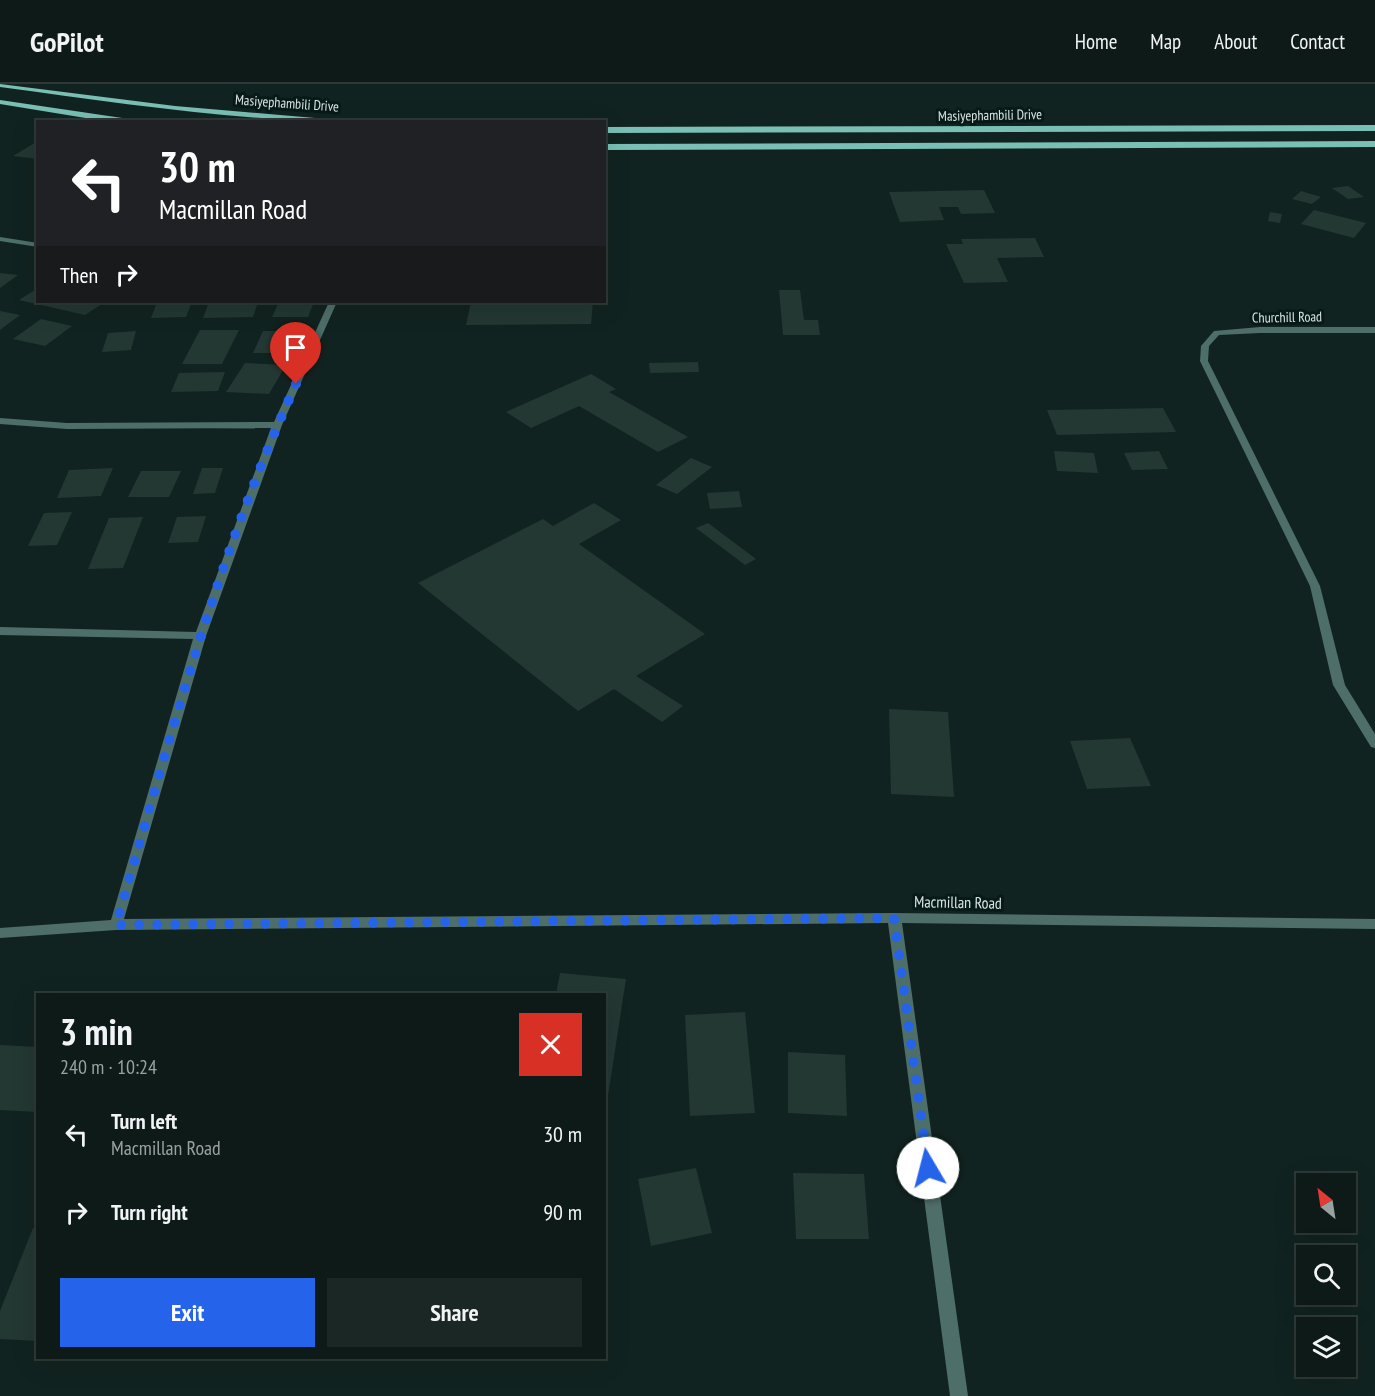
<!DOCTYPE html>
<meta charset="utf-8">
<style>
:root{--surface:#0d1a18;--page:#1b2725;--text:#f1f3f6;--muted:#9aa1a2;--line:#2d3837;--accent:#2563eb}
body{margin:0;font-family:"PT Sans Narrow",sans-serif;background:var(--page);color:var(--text);height:100vh;display:flex;flex-direction:column;font-size:22px;white-space:nowrap}
*{box-sizing:border-box;margin:0}
p{font-size:20px;color:var(--muted)}
.icon{flex:none;width:33px;height:33px;fill:none;stroke:currentColor;stroke-width:2;stroke-linecap:round;stroke-linejoin:round}
.map{position:relative;flex:1;overflow:hidden}
.details{position:absolute;left:36px;top:909px;width:570px;height:366px;display:flex;flex-direction:column;background:var(--surface);border-radius:0px;box-shadow:0 6px 24px #0002,0 0 0 2px var(--line)}
.details>*{flex:none}
.guide{position:absolute;left:36px;top:36px;width:570px;height:183px;border-radius:0px;box-shadow:0 6px 24px #0002,0 0 0 2px var(--line);background:#202124;color:#fff;overflow:hidden}
.needle{width:39px;rotate:330deg}
.controls{position:absolute;left:1296px;top:1089px;display:grid;gap:12px}
.controls a{display:grid;place-items:center;width:60px;height:60px;border-radius:0px;background:var(--surface);box-shadow:0 6px 24px #0002,0 0 0 2px var(--line);font-size:30px}
.pin{position:absolute;display:grid;place-items:center;width:51px;height:51px;color:#fff;margin:-62px -26px;border-radius:50% 50% 50% 0;rotate:-45deg;box-shadow:0 0 6px #0007}
.pin .icon{rotate:45deg}
.me{position:absolute;width:66px;margin:-33px;rotate:352deg;stroke-linejoin:round;filter:drop-shadow(0 0 4px #0008)}
.turn{display:flex;align-items:center;gap:21px;height:126px;padding:0 24px;font-size:27px}
.turn .icon{width:78px;height:78px;stroke-width:2.5}
.turn b{display:block;font-size:42px;line-height:51px}
.then{display:flex;align-items:center;height:57px;padding:0 24px;background:#0003;gap:12px;font-size:22px}
.round{display:grid;place-items:center;flex:none;width:63px;height:63px;border-radius:0px;background:var(--page)}
.headline{display:flex;align-items:center;justify-content:space-between;height:102px;padding:0 24px}
h1{font-size:36px;font-weight:600;line-height:45px}
.primary-button{display:flex;gap:12px;margin-top:auto;padding:12px 24px}
.primary-button a{flex:1;height:69px;border-radius:0px;background:var(--accent);color:#fff;font-size:24px;font-weight:600;line-height:69px;text-align:center}
.primary-button a+a{background:var(--page);color:var(--text)}
ul{padding:0;list-style:none}
li{display:flex;align-items:center;gap:18px;height:78px;padding:0 24px}
li div{flex:1}
li b{display:block;font-size:22px}
li em{font-style:normal}
header{display:flex;align-items:center;gap:36px;box-sizing:border-box;height:84px;padding:0 30px;background:var(--surface);border-bottom:2px solid var(--line)}
header strong{font-size:28px}
nav{display:flex;gap:33px;margin-inline-start:auto;font-size:21px}
.map>svg:first-child{display:block}
.building{fill:#233733}
.lines{fill:none;stroke-linecap:round;stroke-linejoin:round}
.street{fill:#4e6e69;fill-rule:evenodd}
.primary{fill:#79bfb4;fill-rule:evenodd}
.route{stroke:#2563eb;stroke-width:10;stroke-dasharray:0 18}
.labels{text-anchor:middle;stroke-width:6;stroke-linejoin:round;paint-order:stroke}
.far-street-label{font-size:14px;fill:#d9e4e2;stroke:#071a17}
.street-label{font-size:16px;fill:#d9e4e2;stroke:#071a17}
</style>
<header>
<strong>GoPilot</strong>
<nav><a>Home</a><a>Map</a><a>About</a><a>Contact</a></nav>
</header>
<div class="map">
<svg width="1375" height="1312" viewBox="0 0 1375 1312">
<rect width="100%" height="100%" fill="#112320"/>
<g class="building">
<polygon points="38,57 38,75 13,72"/>
<polygon points="1348,102 1364,113 1348,115 1332,104"/>
<polygon points="984,106 995,129 961,130 958,123 939,123 944,136 900,138 889,108"/>
<polygon points="1301,107 1321,113 1312,120 1292,115"/>
<polygon points="1314,126 1366,139 1354,154 1301,140"/>
<polygon points="1270,128 1282,130 1280,139 1268,137"/>
<polygon points="1035,154 1044,173 997,174 1008,198 964,199 946,160 963,160 961,155"/>
<polygon points="0,189 18,191 0,204"/>
<polygon points="38,204 38,218 105,218 85,231 19,216"/>
<polygon points="779,206 800,206 804,236 818,236 820,251 783,251"/>
<polygon points="157,218 192,218 186,233 151,234"/>
<polygon points="209,218 258,218 253,233 203,234"/>
<polygon points="279,218 314,218 308,233 272,233"/>
<polygon points="471,218 593,218 591,240 466,241"/>
<polygon points="0,227 20,231 0,246"/>
<polygon points="41,235 72,242 45,262 13,255"/>
<polygon points="200,246 239,246 222,280 182,280"/>
<polygon points="136,247 131,266 102,268 108,249"/>
<polygon points="263,247 293,247 284,269 253,269"/>
<polygon points="698,278 699,288 650,289 649,279"/>
<polygon points="245,279 286,281 269,310 226,308"/>
<polygon points="225,288 218,307 171,308 179,289"/>
<polygon points="591,290 616,305 609,308 688,353 658,368 579,322 531,344 506,328"/>
<polygon points="1163,324 1176,348 1057,351 1047,326"/>
<polygon points="1054,367 1094,369 1098,389 1057,387"/>
<polygon points="1159,367 1168,385 1132,386 1124,369"/>
<polygon points="691,374 712,383 677,410 656,401"/>
<polygon points="113,384 101,412 57,414 69,386"/>
<polygon points="202,384 223,384 215,409 193,410"/>
<polygon points="141,387 181,387 169,413 128,413"/>
<polygon points="739,407 742,423 710,425 707,409"/>
<polygon points="594,419 621,436 579,460 705,550 636,592 683,622 662,638 614,605 578,627 418,499 543,435 553,442"/>
<polygon points="72,428 57,461 28,462 44,429"/>
<polygon points="206,432 198,458 168,459 177,433"/>
<polygon points="143,433 123,484 88,485 109,434"/>
<polygon points="708,439 756,475 745,481 696,444"/>
<polygon points="889,625 948,628 954,713 891,710"/>
<polygon points="1130,654 1151,702 1087,705 1070,657"/>
<polygon points="560,889 626,895 606,1025 604,910 556,910"/>
<polygon points="745,928 755,1029 690,1032 685,931"/>
<polygon points="0,961 38,963 38,1028 0,1026"/>
<polygon points="788,968 845,971 847,1032 788,1029"/>
<polygon points="696,1084 712,1149 651,1162 638,1095"/>
<polygon points="793,1089 864,1090 869,1155 796,1155"/>
<polygon points="33,1144 38,1145 38,1257 0,1255 0,1227"/>
</g>
<g class="lines">
<g class="street">
<polygon points="0,153 38,159 38,163 0,157"/>
<polygon points="329,218 337,218 282,341 206,552 124,835 894,829 1375,835 1375,845 902,839 968,1312 950,1312 888,839 116,846 0,854 0,844 111,836 193,555 0,551 0,543 196,548 271,344 67,345 0,340 0,334 67,339 274,338"/>
<polygon points="1260,243 1375,243 1375,249 1260,249 1219,251 1209,262 1208,277 1320,502 1345,601 1375,650 1375,664 1371,663 1333,601 1310,502 1200,277 1201,262 1214,247"/>
</g>
<g class="primary">
<path d="M 0,0 L 175,22 L 362,38 C 241,38 120,19 0,3 Z"/>
<polygon points="0,16 129,35 133,38 110,38 0,20"/>
<polygon points="1375,41 1375,47 604,49 604,43"/>
<polygon points="1375,57 1375,63 604,66 604,60"/>
</g>
</g>
<g class="lines">
<path class="route" d="M 296,300 C 217,473 169,659 116,841 L 894,834 L 928,1084"/>
</g>
<g class="labels">
<g class="far-street-label">
<text transform="translate(287 19) rotate(4)" y="5">Masiyephambili Drive</text>
<text transform="translate(990 31) rotate(-1)" y="5">Masiyephambili Drive</text>
<text transform="translate(1287 233) rotate(-1)" y="5">Churchill Road</text>
</g>
<g class="street-label">
<text transform="translate(958 818) rotate(1)" y="6">Macmillan Road</text>
</g>
</g>
</svg>
<div class="controls">
<a><svg class="needle" viewBox="-14 -14 28 28"><path d="M0-13l5 13h-10z" fill="#e53935"/><path d="M0 13l5-13h-10z" fill="#9aa1a2"/></svg></a>
<a><svg class="icon" aria-label="search" viewBox="0 0 24 24"><circle cx="10" cy="10" r="6"/><path d="M15 15l6 6"/></svg></a>
<a><svg class="icon" aria-label="layers" viewBox="0 0 24 24"><path d="M12 4l9 5-9 5-9-5zM3 14l9 5 9-5"/></svg></a>
</div>
<div class="pin" style="left:296px;top:300px;background:#d93025"><svg class="icon" aria-label="arrive" viewBox="0 0 24 24"><path d="M6 21V4h12l-3 4 3 4H6"/></svg></div>
<svg class="me" style="left:928px;top:1084px" viewBox="-20 -20 40 40"><circle r="19" fill="#fff"/><path d="M0-13L10 11 0 6-10 11z" fill="#2563eb"/></svg>
<div class="guide">
<div class="turn"><svg class="icon" aria-label="left" viewBox="0 0 24 24"><path d="M17 20v-9H6M10 6l-5 5 5 5"/></svg><div><b>30 m</b>Macmillan Road</div></div>
<div class="then">Then<svg class="icon" aria-label="right" viewBox="0 0 24 24"><path d="M7 20v-9h11M14 6l5 5-5 5"/></svg></div>
</div>
<section class="details">
<div class="headline"><div><h1>3 min</h1><p>240 m · 10:24</p></div><a class="round" style="background:#d93025;color:#fff"><svg class="icon" aria-label="close" viewBox="0 0 24 24"><path d="M6 6l12 12M18 6L6 18"/></svg></a></div>
<ul>
<li><svg class="icon" aria-label="left" viewBox="0 0 24 24"><path d="M17 20v-9H6M10 6l-5 5 5 5"/></svg><div><b>Turn left</b><p>Macmillan Road</p></div><em>30 m</em></li>
<li><svg class="icon" aria-label="right" viewBox="0 0 24 24"><path d="M7 20v-9h11M14 6l5 5-5 5"/></svg><div><b>Turn right</b></div><em>90 m</em></li>
</ul>
<div class="primary-button"><a>Exit</a><a>Share</a></div>
</section>
</div>
